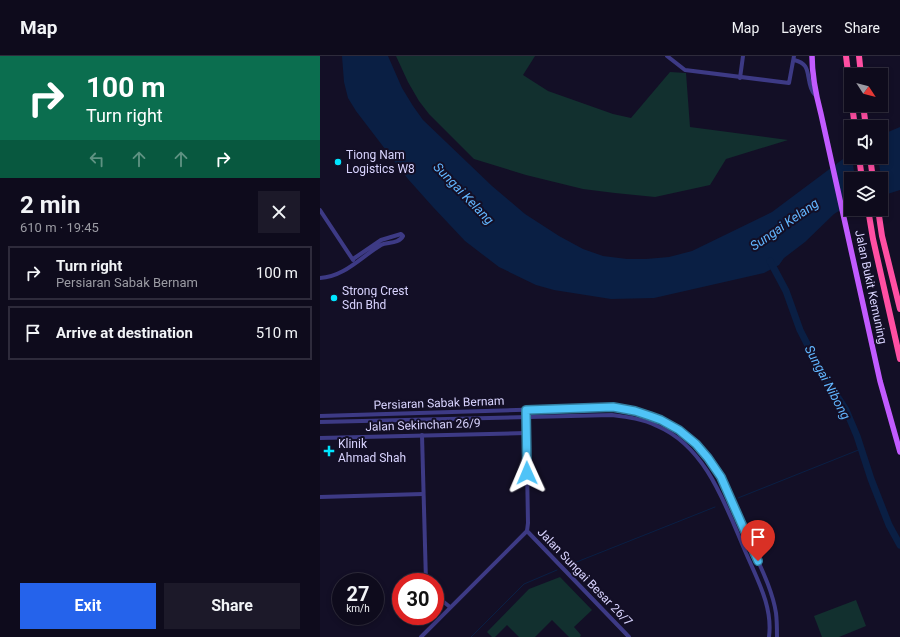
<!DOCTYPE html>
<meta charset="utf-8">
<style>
:root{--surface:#0e0b1c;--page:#1c1929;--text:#f1f3f6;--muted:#9b9ba3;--line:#2e2b3b;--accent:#2563eb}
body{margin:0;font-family:Roboto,sans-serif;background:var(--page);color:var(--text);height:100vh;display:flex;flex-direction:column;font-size:15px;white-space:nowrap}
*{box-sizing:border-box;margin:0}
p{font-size:13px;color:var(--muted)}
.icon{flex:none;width:22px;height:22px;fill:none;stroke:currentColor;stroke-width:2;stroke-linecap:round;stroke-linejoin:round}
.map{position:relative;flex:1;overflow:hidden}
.sheet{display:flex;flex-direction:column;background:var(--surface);width:320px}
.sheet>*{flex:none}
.banner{background:#0b6e4f;color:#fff;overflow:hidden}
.needle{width:26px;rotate:126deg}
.controls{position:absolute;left:524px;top:12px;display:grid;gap:8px}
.controls a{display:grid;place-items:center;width:44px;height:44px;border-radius:0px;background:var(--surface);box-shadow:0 2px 6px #0003,0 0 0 1px var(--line);font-size:20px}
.speed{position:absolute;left:12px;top:517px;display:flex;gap:8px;font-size:20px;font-weight:700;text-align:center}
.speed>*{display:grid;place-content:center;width:52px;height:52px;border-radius:50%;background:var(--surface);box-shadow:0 2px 6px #0003,0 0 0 1px var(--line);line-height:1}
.speed small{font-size:10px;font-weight:400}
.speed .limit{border:6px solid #d22;background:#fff;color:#111}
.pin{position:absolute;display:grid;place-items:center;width:34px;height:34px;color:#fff;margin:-41px -17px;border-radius:50% 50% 50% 0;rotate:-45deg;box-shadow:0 0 4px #0007}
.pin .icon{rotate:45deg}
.me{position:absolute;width:44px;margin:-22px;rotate:359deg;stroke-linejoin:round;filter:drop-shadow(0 0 3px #0008)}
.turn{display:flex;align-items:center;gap:14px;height:84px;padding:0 20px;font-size:18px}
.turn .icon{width:52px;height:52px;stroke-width:2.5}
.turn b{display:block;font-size:28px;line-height:34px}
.lanes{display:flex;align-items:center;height:38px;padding:0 20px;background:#0003;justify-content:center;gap:20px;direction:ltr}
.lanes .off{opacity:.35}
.round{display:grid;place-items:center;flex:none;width:42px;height:42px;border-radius:0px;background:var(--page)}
.summary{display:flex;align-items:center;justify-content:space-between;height:68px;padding:0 20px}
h1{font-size:24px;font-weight:700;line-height:30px}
.cta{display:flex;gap:8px;margin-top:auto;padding:8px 20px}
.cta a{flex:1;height:46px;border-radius:0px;background:var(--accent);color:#fff;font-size:16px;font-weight:700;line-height:46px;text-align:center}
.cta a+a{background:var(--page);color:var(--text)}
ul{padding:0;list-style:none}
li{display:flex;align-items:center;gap:12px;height:54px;margin:0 8px 6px;padding:0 12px;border:2px solid var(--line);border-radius:0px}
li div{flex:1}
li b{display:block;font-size:15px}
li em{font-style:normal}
header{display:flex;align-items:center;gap:24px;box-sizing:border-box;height:56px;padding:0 20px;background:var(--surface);border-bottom:1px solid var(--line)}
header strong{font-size:19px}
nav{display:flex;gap:22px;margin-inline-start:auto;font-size:14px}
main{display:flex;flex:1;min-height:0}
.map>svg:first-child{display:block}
.green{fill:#12302f}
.water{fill:#0a1f44}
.pier{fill:#130f26}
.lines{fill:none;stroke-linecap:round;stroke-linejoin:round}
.stream{stroke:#0a1f44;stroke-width:1}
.river{stroke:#0a1f44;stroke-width:7}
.minor{stroke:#3d3a85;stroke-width:4}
.major{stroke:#c25bff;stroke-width:5.5}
.highway{stroke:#ff4fa3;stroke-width:6}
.route-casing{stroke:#337fa1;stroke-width:10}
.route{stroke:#4fc3f7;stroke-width:7}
.poi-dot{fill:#00e5ff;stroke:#130f26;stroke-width:1.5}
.labels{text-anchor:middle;stroke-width:4;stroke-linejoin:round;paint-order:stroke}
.poi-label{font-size:12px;fill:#d9d4ff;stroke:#130f26;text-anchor:start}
.street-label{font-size:12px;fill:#d9d4ff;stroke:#130f26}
.water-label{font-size:13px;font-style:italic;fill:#62b6ff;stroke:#130f26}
</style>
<header>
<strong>Map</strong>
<nav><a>Map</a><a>Layers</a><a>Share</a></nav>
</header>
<main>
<section class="sheet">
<div class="banner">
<div class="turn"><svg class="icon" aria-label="right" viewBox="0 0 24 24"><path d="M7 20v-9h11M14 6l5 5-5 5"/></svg><div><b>100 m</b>Turn right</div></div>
<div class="lanes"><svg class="icon off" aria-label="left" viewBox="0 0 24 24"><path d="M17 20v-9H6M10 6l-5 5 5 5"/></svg><svg class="icon off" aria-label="ahead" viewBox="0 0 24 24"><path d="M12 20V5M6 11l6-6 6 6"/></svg><svg class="icon off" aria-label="ahead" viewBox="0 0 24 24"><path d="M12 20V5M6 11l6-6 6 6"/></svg><svg class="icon" aria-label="right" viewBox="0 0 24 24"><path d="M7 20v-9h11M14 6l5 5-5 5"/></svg></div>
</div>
<div class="summary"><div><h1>2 min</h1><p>610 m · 19:45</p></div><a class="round"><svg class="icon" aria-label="close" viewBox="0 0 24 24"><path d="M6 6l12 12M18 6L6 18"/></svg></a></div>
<ul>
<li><svg class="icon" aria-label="right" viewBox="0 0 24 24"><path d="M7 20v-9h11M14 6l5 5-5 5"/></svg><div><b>Turn right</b><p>Persiaran Sabak Bernam</p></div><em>100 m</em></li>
<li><svg class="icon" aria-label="arrive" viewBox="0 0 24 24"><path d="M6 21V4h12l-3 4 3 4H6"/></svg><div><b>Arrive at destination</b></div><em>510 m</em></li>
</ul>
<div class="cta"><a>Exit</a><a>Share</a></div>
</section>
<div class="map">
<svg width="580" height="581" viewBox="0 0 580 581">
<rect width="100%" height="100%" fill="#130f26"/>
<g class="green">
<polygon points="76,0 215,0 203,19 228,35 293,58 311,62 350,16 366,17 370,71 468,84 406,103 390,129 335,141 295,137 263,133 206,119 154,103 109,58 99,45 88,26"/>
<polygon points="240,521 272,554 254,571 261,579 260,581 249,581 232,564 215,581 199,581 187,569 175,581 172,581 167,576 209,533"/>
<polygon points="536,544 546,570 519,581 502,581 494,560"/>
</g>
<polygon class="water" points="22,0 68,0 82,32 93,50 103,64 172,130 205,158 239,180 263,193 283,200 307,203 326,203 349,201 372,195 452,156 531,97 531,101 561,101 561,79 580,71 580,134 561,140 561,123 531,123 531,149 525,151 514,158 485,186 464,202 459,209 444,217 334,242 291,243 234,234 216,229 179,211 145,185 113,151 88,123 36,55 28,42 24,26"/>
<polygon class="pier" points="532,101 558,101 564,141 561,142 561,123 535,123"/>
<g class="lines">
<g class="stream">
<polyline points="418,442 541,393"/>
<polyline points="249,509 395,451"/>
<polyline points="151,581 204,528 237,514"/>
</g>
<polyline class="river" points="450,205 466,235 480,274 502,317 526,354 537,380 551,423 569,469 580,489"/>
<g class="minor">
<polyline points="347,0 365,14 469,27 474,0"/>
<path d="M 474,4 C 491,8 486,18 491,32 C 492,35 494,38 496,40"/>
<polyline points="420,22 423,0"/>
<polyline points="0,154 33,204"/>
<path d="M 0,222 C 24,221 41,201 61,189 C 67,186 79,188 83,180 L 81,178 L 61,184 L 33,203"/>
<polyline points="206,354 208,467 207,475 309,581"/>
<path d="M 0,360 L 293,351 C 324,356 351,366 375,387 C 403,412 415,452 429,485 C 439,508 452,532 456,557 C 457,565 457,573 457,581"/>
<path d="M 0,366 L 292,359 C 308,361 323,363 337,370 C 387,391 406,451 426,497 C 437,523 453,551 449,581"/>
<polyline points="102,379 106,526"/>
<polyline points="0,382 206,377"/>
<polyline points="0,441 103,438"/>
<polyline points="115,539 130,551"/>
<polyline points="101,581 207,475"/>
</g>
<path class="major" d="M 492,0 C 492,20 496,39 501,58 L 560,325 L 580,396"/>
<g class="highway">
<polyline points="526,0 531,42"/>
<polyline points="539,0 541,19"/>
<polyline points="532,49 535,71"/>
<polyline points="543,49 546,71"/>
<polyline points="539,101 542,123"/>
<polyline points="550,101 553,123"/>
<polyline points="548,153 553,183 580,303"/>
<polyline points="558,153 562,180 580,253"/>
</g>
</g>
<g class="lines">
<defs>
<polyline id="route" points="207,417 206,354 293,351 315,355 330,360 341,364 359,374 376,388 388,402 401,421 438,505"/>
</defs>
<use href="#route" class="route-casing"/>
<use href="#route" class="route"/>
</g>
<g class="poi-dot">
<circle cx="18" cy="106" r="4"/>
<circle cx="14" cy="242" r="4"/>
<path d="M7 389h4v4h4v4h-4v4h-4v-4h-4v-4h4z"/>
</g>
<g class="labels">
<g class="poi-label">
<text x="26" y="103">Tiong Nam<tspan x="26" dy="14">Logistics W8</tspan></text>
<text x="22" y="239">Strong Crest<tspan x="22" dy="14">Sdn Bhd</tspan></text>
<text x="18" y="392">Klinik<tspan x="18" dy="14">Ahmad Shah</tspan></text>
</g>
<g class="street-label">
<text transform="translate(551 231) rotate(78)" y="4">Jalan Bukit Kemuning</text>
<text transform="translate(119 347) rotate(-2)" y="4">Persiaran Sabak Bernam</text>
<text transform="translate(103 369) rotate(-2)" y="4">Jalan Sekinchan 26/9</text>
<text transform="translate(265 521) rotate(46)" y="4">Jalan Sungai Besar 26/7</text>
</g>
<g class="water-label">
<text transform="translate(144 137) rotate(46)" y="5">Sungai Kelang</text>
<text transform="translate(464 168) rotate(-35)" y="5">Sungai Kelang</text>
<text transform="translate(508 326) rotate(62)" y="5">Sungai Nibong</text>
</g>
</g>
</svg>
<div class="controls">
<a><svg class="needle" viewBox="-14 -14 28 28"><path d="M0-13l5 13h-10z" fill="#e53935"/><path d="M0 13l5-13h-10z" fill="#9b9ba3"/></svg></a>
<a><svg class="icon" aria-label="sound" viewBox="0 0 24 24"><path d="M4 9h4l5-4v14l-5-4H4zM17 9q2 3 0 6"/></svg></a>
<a><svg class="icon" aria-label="layers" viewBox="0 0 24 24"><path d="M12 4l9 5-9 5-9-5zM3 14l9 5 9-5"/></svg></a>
</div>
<div class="speed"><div>27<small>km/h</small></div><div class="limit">30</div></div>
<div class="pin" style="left:438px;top:505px;background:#d93025"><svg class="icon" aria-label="arrive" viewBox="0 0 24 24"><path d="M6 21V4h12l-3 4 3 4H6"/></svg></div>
<svg class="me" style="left:207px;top:417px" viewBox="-20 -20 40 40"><path d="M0-17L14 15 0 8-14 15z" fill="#4fc3f7" stroke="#fff" stroke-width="4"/></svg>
</div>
</main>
